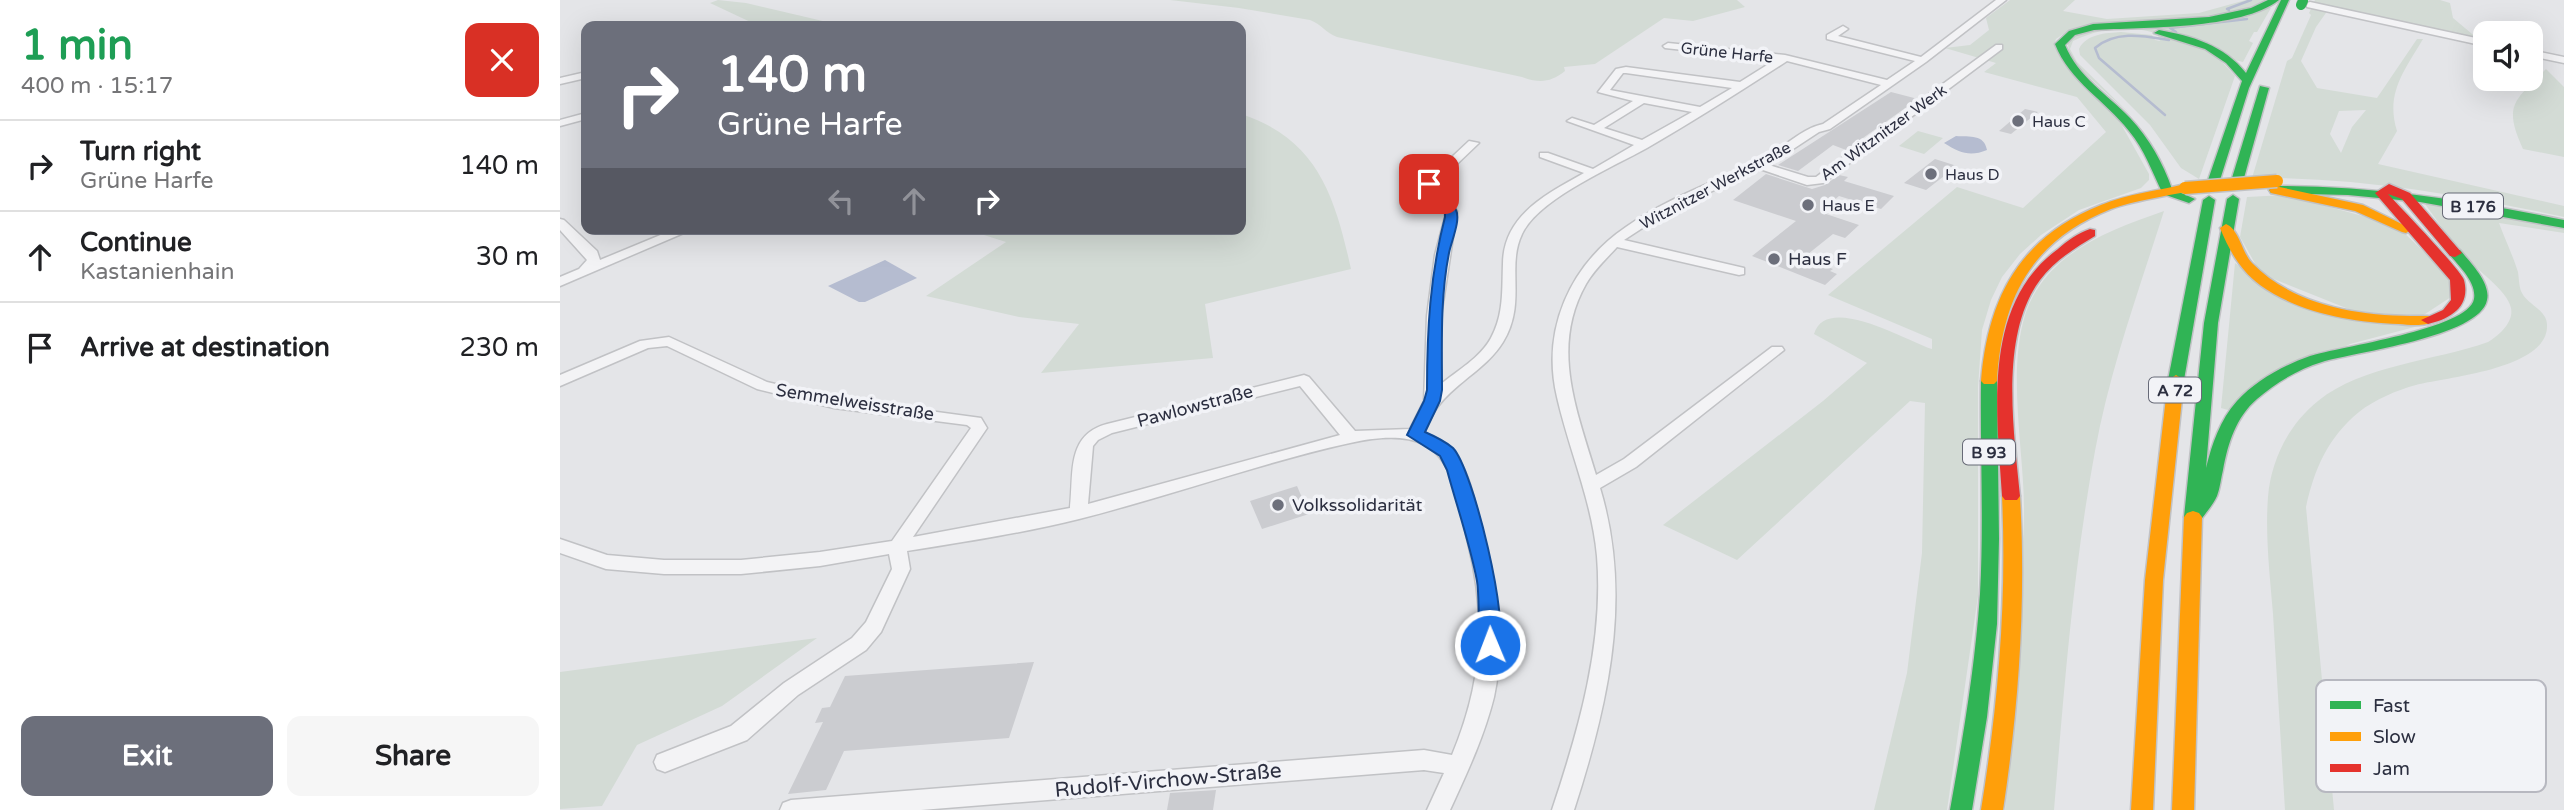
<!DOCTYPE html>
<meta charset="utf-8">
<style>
:root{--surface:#fff;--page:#f6f6f6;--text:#202124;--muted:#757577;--line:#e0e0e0;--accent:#6c6f7b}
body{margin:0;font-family:"Varela Round",sans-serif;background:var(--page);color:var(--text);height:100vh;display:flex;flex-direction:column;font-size:26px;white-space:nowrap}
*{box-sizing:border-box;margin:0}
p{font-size:23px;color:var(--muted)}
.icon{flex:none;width:38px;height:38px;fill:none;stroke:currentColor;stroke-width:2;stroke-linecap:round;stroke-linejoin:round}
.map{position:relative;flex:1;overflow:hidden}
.side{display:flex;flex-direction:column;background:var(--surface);width:560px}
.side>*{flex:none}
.guide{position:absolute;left:21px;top:21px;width:665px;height:214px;border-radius:14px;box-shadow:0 7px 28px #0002;background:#6c6f7b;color:#fff;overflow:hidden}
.tools{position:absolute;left:1913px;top:21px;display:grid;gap:14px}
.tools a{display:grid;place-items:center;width:70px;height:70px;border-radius:14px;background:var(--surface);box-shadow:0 7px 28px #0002;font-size:35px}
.pin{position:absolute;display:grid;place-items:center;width:60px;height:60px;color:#fff;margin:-30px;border-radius:14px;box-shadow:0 4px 10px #0006}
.me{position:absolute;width:77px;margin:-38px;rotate:359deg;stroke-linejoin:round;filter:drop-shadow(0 0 5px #0008)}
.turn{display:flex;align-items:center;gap:24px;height:147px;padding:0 21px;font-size:32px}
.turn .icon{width:91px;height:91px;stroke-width:2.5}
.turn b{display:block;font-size:49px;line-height:60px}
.lanes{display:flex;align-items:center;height:66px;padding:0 21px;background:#0003;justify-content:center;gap:35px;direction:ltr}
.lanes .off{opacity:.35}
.round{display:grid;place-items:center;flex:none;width:74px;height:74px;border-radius:14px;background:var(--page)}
.headline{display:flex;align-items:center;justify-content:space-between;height:119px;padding:0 21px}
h1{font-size:42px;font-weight:700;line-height:52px;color:#1e9e55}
.button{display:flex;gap:14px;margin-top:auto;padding:14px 21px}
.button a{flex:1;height:80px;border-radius:14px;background:var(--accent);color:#fff;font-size:28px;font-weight:700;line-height:80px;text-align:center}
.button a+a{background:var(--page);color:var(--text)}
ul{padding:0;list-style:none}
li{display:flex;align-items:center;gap:21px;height:91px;padding:0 21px;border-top:2px solid var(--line)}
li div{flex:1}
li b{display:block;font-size:26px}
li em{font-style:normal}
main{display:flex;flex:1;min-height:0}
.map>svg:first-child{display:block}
.green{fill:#d3dbd5;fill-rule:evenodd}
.water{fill:#b5bcd0}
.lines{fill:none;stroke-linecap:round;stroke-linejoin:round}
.stream{stroke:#b5bcd0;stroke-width:2.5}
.building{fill:#cbccd0}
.street-casing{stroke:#c1c2c5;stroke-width:3}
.fast-casing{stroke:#c1c2c5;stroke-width:3}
.slow-casing{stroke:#c1c2c5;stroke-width:3}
.jam-casing{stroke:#c1c2c5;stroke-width:3}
.street{fill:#f3f3f5;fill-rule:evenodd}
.fast{fill:#30b455;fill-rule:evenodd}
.slow{fill:#ff9f0a;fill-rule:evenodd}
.jam{fill:#e5322d;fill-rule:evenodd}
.fast-bridge-casing{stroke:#c1c2c5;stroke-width:11;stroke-linecap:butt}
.slow-bridge-casing{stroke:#c1c2c5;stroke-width:15;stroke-linecap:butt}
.fast-bridge{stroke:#30b455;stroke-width:10}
.slow-bridge{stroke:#ff9f0a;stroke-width:12}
.route{fill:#1a73e8;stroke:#114b97;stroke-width:2}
.poi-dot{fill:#6c6f7b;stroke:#f2f3f7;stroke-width:2.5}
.labels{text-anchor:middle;stroke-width:7;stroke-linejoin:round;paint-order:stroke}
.far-street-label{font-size:16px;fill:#2c2f40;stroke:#f2f3f7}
.far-poi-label{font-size:16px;fill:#2c2f40;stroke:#f2f3f7;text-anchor:start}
.shield{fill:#f2f3f7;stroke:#676a77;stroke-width:2}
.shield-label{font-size:16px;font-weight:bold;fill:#2c2f40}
.poi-label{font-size:18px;fill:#2c2f40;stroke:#f2f3f7;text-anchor:start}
.street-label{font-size:18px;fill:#2c2f40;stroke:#f2f3f7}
.near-street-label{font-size:21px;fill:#2c2f40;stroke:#f2f3f7}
.key{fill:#f2f3f7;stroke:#b7b8c0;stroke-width:2}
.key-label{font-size:19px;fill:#2c2f40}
</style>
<main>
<section class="side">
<div class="headline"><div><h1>1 min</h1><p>400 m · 15:17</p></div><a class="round" style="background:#d93025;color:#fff"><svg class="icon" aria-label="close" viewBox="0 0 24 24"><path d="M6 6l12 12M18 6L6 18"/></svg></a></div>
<ul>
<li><svg class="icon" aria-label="right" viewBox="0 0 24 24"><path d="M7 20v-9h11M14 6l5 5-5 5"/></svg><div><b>Turn right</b><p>Grüne Harfe</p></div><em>140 m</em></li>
<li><svg class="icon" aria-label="ahead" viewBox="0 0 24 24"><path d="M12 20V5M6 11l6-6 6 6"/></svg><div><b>Continue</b><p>Kastanienhain</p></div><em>30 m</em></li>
<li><svg class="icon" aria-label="arrive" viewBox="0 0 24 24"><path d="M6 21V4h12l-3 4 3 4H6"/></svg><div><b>Arrive at destination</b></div><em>230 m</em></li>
</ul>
<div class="button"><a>Exit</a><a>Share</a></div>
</section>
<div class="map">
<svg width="2004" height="810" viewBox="0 0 2004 810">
<rect width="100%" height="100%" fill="#e4e5e8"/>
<g class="green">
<polygon points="158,0 186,3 284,26 199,26 150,3"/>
<path d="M 610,0 L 1177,0 L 1185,7 L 1133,21 L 1104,18 L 1035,64 L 1004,67 L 1005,71 C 990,83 979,83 962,77 L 777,37 C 766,33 761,24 750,20 L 679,8 Z"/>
<path d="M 1450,0 L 1515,0 L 1503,11 L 1547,19 L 1639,13 L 1686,0 L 1707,0 L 1677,12 L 1508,31 L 1496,39 L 1494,44 L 1561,124 L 1589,174 L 1589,180 L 1581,188 L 1519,210 L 1481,235 L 1460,254 L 1442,277 L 1431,300 L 1422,330 L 1418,387 L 1418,596 L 1387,810 L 1314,810 L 1347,673 L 1362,553 L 1365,403 L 1350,401 L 1177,560 L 1103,525 L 1263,401 L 1307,363 L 1254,334 C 1266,292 1349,342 1372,349 L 1372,339 L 1268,295 L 1397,187 L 1463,208 L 1546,132 L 1517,97 L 1424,72 L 1436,63 L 1385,48 L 1410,45 L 1429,30 L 1426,18 Z"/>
<polygon points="1755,0 1880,0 1890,3 1893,18 1918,39 1753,4"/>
<path d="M 1707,7 L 1711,8 L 1697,32 L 1694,32 L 1689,41 L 1693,43 L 1683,62 C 1619,50 1584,8 1513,41 L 1510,49 L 1517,62 L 1572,116 L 1512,62 L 1507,41 L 1518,33 Z"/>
<path d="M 1752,7 L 1768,10 L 1756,27 L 1741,61 L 1757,88 L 1817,98 L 1857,39 L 1863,39 C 1845,70 1825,93 1837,131 L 1818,164 L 2004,206 L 2004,217 C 1901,195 1798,177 1692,178 L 1727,61 L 1732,58 L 1751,15 L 1749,13 ZM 1806,110 L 1792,127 L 1781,153 L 1770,134 L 1779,111 Z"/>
<path d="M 1561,32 L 1592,35 L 1595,40 L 1600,41 L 1598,36 L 1648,47 L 1675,76 L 1639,179 L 1621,168 L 1590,125 L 1520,55 L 1519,49 C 1526,34 1546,33 1561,32 Z"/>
<path d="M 1986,69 L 2004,87 L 2004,157 L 1963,149 C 1943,105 1954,101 1986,69 Z"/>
<path d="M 681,114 C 758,139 775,197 791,269 L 645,304 L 653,358 L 481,373 L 519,324 L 459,317 L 366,296 L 446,242 L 405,229 L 681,229 Z"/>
<polygon points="1358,131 1383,138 1364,154 1339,146"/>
<polygon points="1725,195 1836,225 1888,275 1891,297 1862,316 1801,314 1701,274 1680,237 1687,197"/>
<path d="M 1865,204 L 2004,226 L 2004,233 L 1939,223 C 1945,239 1953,256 1958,272 C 1959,278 1959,288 1962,293 C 1968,305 1987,310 1987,325 C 1989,369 1887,377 1856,385 C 1837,390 1814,400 1799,412 C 1768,437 1754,470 1746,507 L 1774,810 L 1725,810 C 1721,745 1717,679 1713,614 C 1710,576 1705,536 1708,497 C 1711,460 1729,424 1758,401 C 1802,365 1875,361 1928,342 C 1938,336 1954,323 1951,308 C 1947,289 1913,268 1901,252 C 1888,237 1877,220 1865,204 Z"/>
<path d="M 1604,211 C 1579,290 1550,369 1535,451 C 1513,570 1504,690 1494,810 L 1445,810 C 1450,743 1454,675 1458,608 C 1460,576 1464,544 1464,512 C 1465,449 1441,347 1476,291 C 1504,246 1556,228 1604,211 Z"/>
<polygon points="1675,263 1728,298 1866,324 1790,344 1668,410 1661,408"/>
<polygon points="257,638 162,706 77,745 42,806 0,809 0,672"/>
</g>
<g class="water">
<path d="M 1396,136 C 1410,137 1424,134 1427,150 C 1410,157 1400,153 1384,143 Z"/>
<polygon points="325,260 357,278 305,302 299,302 268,286"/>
</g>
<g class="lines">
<g class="stream">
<polyline points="1669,10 1667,9 1691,0"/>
<polyline points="1616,32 1610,28 1687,19"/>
<path d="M 1605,115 L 1539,58 L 1535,48 C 1556,30 1584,36 1609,40"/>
</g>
</g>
<g class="building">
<polygon points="1331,92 1358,99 1286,150 1273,145 1238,171 1218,165"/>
<polygon points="1465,109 1478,112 1451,134 1439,131"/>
<polygon points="1375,159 1397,166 1366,190 1344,183"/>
<polygon points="1206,174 1252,189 1265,185 1279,175 1288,177 1284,181 1334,196 1321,209 1279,196 1260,212 1299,225 1285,238 1273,234 1243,258 1273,269 1270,271 1277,274 1265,285 1192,256 1236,221 1173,200"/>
<polygon points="737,486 749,514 702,529 690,501"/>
<polygon points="474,662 449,738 284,751 266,790 228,794 263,722 255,723 262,708 270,707 285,676"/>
<polygon points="656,790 653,810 607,810 610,793"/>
</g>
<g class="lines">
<defs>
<g id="street">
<path d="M 1436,0 L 1446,0 L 1366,62 L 1270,129 L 1259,132 L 1209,165 L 1248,177 L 1256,177 L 1436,45 L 1442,45 L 1442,49 L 1263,183 L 1247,185 L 1200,169 L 1107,212 L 1064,240 L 1184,268 L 1184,274 L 1179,275 L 1057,247 C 1047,258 1034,270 1026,284 C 990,347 1017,411 1036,475 L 1064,459 L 1212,347 L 1222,347 L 1224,350 L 1076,467 L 1040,488 C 1073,597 1048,705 1014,810 L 992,810 C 1019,729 1044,643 1037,556 C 1032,501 1009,450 997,397 C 981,330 1010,265 1066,227 C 1097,205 1131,191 1165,176 C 1181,169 1197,162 1212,153 C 1229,143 1244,128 1263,124 L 1321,85 L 1227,61 C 1181,91 1134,121 1087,148 C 1053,167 978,199 962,234 C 946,267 967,303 943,342 C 927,368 898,381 879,405 C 872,413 869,424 864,433 C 874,436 884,441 891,449 C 908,468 913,494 919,518 C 935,576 947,636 934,697 C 924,737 907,773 890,810 L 867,810 L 884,773 L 864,770 L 361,810 L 220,810 L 223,803 L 231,800 L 864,750 L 892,755 C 922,683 927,619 908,543 C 900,511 896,460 863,444 C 843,434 812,438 790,443 C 699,463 610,496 519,519 C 463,533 404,542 347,551 L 350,569 L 321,632 L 306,650 L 238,695 L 187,740 L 105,772 L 97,769 L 94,762 L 97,755 L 171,726 L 224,683 L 292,638 L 306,622 L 332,569 L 329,554 L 260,566 L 181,574 L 104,574 L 46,569 L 0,553 L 0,539 L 47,555 L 104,560 L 181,560 L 260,552 L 332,541 L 411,428 L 407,425 L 274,408 L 197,389 L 107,346 L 88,348 L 0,386 L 0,375 L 80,341 L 109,337 L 207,382 L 274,398 L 421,418 L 427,428 L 353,537 L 510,508 C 514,473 506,435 547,424 L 744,375 L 749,377 L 795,431 L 850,429 L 864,401 L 867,316 L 875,255 L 885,217 L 885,212 L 863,190 L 863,184 L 909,141 L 919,143 L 875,185 L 875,189 L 897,211 L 881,316 L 880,385 C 898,370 920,358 931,338 C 944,314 942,290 943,264 C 943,215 987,194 1024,173 L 980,157 L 980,153 L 988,153 L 1033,169 L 1074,145 L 1007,121 L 1012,118 L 1034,125 L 1073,101 L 1038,92 L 1056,69 L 1066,67 L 1180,82 L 1215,60 L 1105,48 L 1103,46 L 1108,43 L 1225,55 L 1327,80 L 1355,61 L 1267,39 L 1267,35 L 1283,26 L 1288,29 L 1278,36 L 1361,57 ZM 1063,73 L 1066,73 L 1172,88 L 1140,107 L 1050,90 ZM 1084,103 L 1132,112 L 1082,140 L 1044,128 ZM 740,386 L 780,435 L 528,504 L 533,446 L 538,440 L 552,433 Z"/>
<polygon points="1750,2 1925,40 1925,46 1747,7 1747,3"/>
<polygon points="1970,50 2004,57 2004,63 1970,56"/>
<polygon points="26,72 26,78 0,84 0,78"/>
<polygon points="26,113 26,119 0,126 0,120"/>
<polygon points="0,219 4,220 37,251 40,260 115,229 133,229 0,286 0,277 19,269 27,260 0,230"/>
</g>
<g id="fast">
<path d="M 1708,0 L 1719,0 C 1681,30 1582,27 1534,30 L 1515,35 L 1505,45 C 1518,77 1547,94 1570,118 C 1589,138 1603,163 1612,189 L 1635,199 L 1629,203 L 1603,194 C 1592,172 1585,150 1569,131 C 1545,100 1510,82 1495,44 L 1509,31 L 1533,24 L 1649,17 L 1691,8 Z"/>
<path d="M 1721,0 L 1729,0 L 1689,88 L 1660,180 L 1658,183 L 1650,183 L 1648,180 L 1682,81 L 1666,63 L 1645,49 L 1594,33 L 1599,30 C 1632,36 1664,45 1686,73 Z"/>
<polygon points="1700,86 1709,88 1684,178 1678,182 1674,181 1672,178"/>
<path d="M 1715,186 C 1813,186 1908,200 2004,220 L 2004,228 L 1860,202 L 1788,195 L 1711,193 L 1709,190 Z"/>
<path d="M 1673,195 L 1679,199 L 1658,323 L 1646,468 C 1652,444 1660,420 1677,401 C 1695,381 1724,365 1750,356 C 1778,347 1909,329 1914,299 C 1917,282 1898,265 1888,253 L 1890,250 L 1900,250 C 1910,262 1931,283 1927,300 C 1920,337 1794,352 1762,362 C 1739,369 1715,383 1697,399 C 1676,417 1668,443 1663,470 C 1661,478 1660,488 1657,496 C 1653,505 1645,514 1639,522 L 1627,522 L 1624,517 L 1644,323 L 1667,199 Z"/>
<polygon points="1649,196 1655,200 1624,380 1616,385 1608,380 1643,200"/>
<path d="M 1429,376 L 1437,381 L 1439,539 L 1437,624 L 1427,717 L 1412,810 L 1390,810 C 1403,738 1415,667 1420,594 C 1424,523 1420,452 1421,381 Z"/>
</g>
<g id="slow">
<path d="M 1625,184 L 1629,185 L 1629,191 C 1603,197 1576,200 1551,209 C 1470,241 1442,299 1437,381 L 1434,384 L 1424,384 L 1421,381 C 1428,297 1460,237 1541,205 C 1567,194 1597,191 1625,184 Z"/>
<polygon points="1715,186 1803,205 1852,229 1846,233 1842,232 1795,211 1711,193 1709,190"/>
<path d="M 1666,224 C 1679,229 1682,253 1692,263 C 1737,309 1807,317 1868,316 L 1875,320 C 1867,327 1850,325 1839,324 C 1792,322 1739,313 1700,285 C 1680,270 1669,250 1660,228 Z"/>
<polygon points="1616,375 1624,380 1603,580 1593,810 1571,810 1585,580 1608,380"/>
<path d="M 1451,490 L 1457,492 L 1460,496 C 1466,602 1459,705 1443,810 L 1421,810 C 1438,706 1447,602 1442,496 L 1445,492 Z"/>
<polygon points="1633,511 1639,513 1642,517 1634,810 1612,810 1624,517 1627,513"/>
</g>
<g id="jam">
<path d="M 1829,184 L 1850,193 L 1902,253 L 1895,257 L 1890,256 L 1842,199 L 1828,194 C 1840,207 1901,270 1904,280 C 1911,307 1890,319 1868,324 L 1861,320 L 1883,310 L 1891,300 L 1890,280 L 1815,193 Z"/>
<path d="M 1530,229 L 1535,230 L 1535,236 C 1515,248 1494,261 1480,280 C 1439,335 1454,432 1460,496 L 1457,500 L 1445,500 L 1442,496 C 1437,413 1421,305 1498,249 C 1507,241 1518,233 1530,229 Z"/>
</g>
</defs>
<use href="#street" class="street-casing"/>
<use href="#fast" class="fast-casing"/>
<use href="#slow" class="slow-casing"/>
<use href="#jam" class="jam-casing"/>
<use href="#street" class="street"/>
<use href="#fast" class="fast"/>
<use href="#slow" class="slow"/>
<use href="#jam" class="jam"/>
<defs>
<polyline id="fast-bridge" points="1741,5 1743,1"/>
<polyline id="slow-bridge" points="1625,188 1717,181"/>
</defs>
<use href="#fast-bridge" class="fast-bridge-casing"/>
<use href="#slow-bridge" class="slow-bridge-casing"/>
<use href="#fast-bridge" class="fast-bridge"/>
<use href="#slow-bridge" class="slow-bridge"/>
</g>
<path class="route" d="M 869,180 L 873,181 C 878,193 891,199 896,210 C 901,220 891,242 889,253 C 880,298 882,344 882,390 L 880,401 L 865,432 C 874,436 885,441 893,448 C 913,469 951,625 938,651 L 930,653 L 923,651 C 917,639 920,598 917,581 C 910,544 897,507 887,470 L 880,456 L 847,435 L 864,401 L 867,390 C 867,330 870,275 885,217 L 885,212 L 865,192 L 863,184 Z"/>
<g class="poi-dot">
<circle cx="1458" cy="121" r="7"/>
<circle cx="1371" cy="174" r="7"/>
<circle cx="1248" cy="205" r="7"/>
<circle cx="1214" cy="259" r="7"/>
<circle cx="718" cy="505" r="7"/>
</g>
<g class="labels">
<g class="far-street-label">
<text transform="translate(1167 52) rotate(6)" y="6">Grüne Harfe</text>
<text transform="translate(1323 132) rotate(-36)" y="6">Am Witznitzer Werk</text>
<text transform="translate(1155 185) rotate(-28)" y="6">Witznitzer Werkstraße</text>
</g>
<g class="far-poi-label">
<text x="1472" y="127">Haus C</text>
<text x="1385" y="180">Haus D</text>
<text x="1262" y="211">Haus E</text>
</g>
<g class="shield">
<rect x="1883" y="193.5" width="60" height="25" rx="5"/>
<rect x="1589" y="377.5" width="52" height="25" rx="5"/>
<rect x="1403" y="439.5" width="52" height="25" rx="5"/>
</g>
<g class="shield-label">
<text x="1913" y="212">B 176</text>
<text x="1615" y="396">A 72</text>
<text x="1429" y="458">B 93</text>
</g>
<g class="poi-label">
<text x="1228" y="265">Haus F</text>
<text x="732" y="511">Volkssolidarität</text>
</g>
<g class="street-label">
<text transform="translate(295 402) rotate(9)" y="6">Semmelweisstraße</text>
<text transform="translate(635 406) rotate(-15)" y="6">Pawlowstraße</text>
</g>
<g class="near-street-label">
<text transform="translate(608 780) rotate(-5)" y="7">Rudolf-Virchow-Straße</text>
</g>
</g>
<rect x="1756" y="680" width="230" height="112" rx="10" class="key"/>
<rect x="1770" y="701" width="31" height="8" fill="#30b455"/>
<rect x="1770" y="732" width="31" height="9" fill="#ff9f0a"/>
<rect x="1770" y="764" width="31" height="8" fill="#e5322d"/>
<g class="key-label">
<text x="1813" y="712">Fast</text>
<text x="1813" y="743">Slow</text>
<text x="1813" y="775">Jam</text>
</g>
</svg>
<div class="tools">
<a><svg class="icon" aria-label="sound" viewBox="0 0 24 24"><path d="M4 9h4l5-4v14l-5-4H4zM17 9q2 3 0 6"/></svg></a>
</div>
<div class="pin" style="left:869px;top:184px;background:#d93025"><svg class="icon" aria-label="arrive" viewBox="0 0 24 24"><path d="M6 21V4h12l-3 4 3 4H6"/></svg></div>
<svg class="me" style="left:930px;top:645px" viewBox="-20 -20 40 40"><circle r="17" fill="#1a73e8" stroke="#fff" stroke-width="3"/><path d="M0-11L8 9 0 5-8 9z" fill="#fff"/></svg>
<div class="guide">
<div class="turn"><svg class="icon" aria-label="right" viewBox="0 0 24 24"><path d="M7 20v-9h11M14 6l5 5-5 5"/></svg><div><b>140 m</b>Grüne Harfe</div></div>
<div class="lanes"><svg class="icon off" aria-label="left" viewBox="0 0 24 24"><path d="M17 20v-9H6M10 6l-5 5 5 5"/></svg><svg class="icon off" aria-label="ahead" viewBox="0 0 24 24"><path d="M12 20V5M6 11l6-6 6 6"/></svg><svg class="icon" aria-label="right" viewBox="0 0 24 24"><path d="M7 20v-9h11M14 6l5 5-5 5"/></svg></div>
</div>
</div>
</main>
